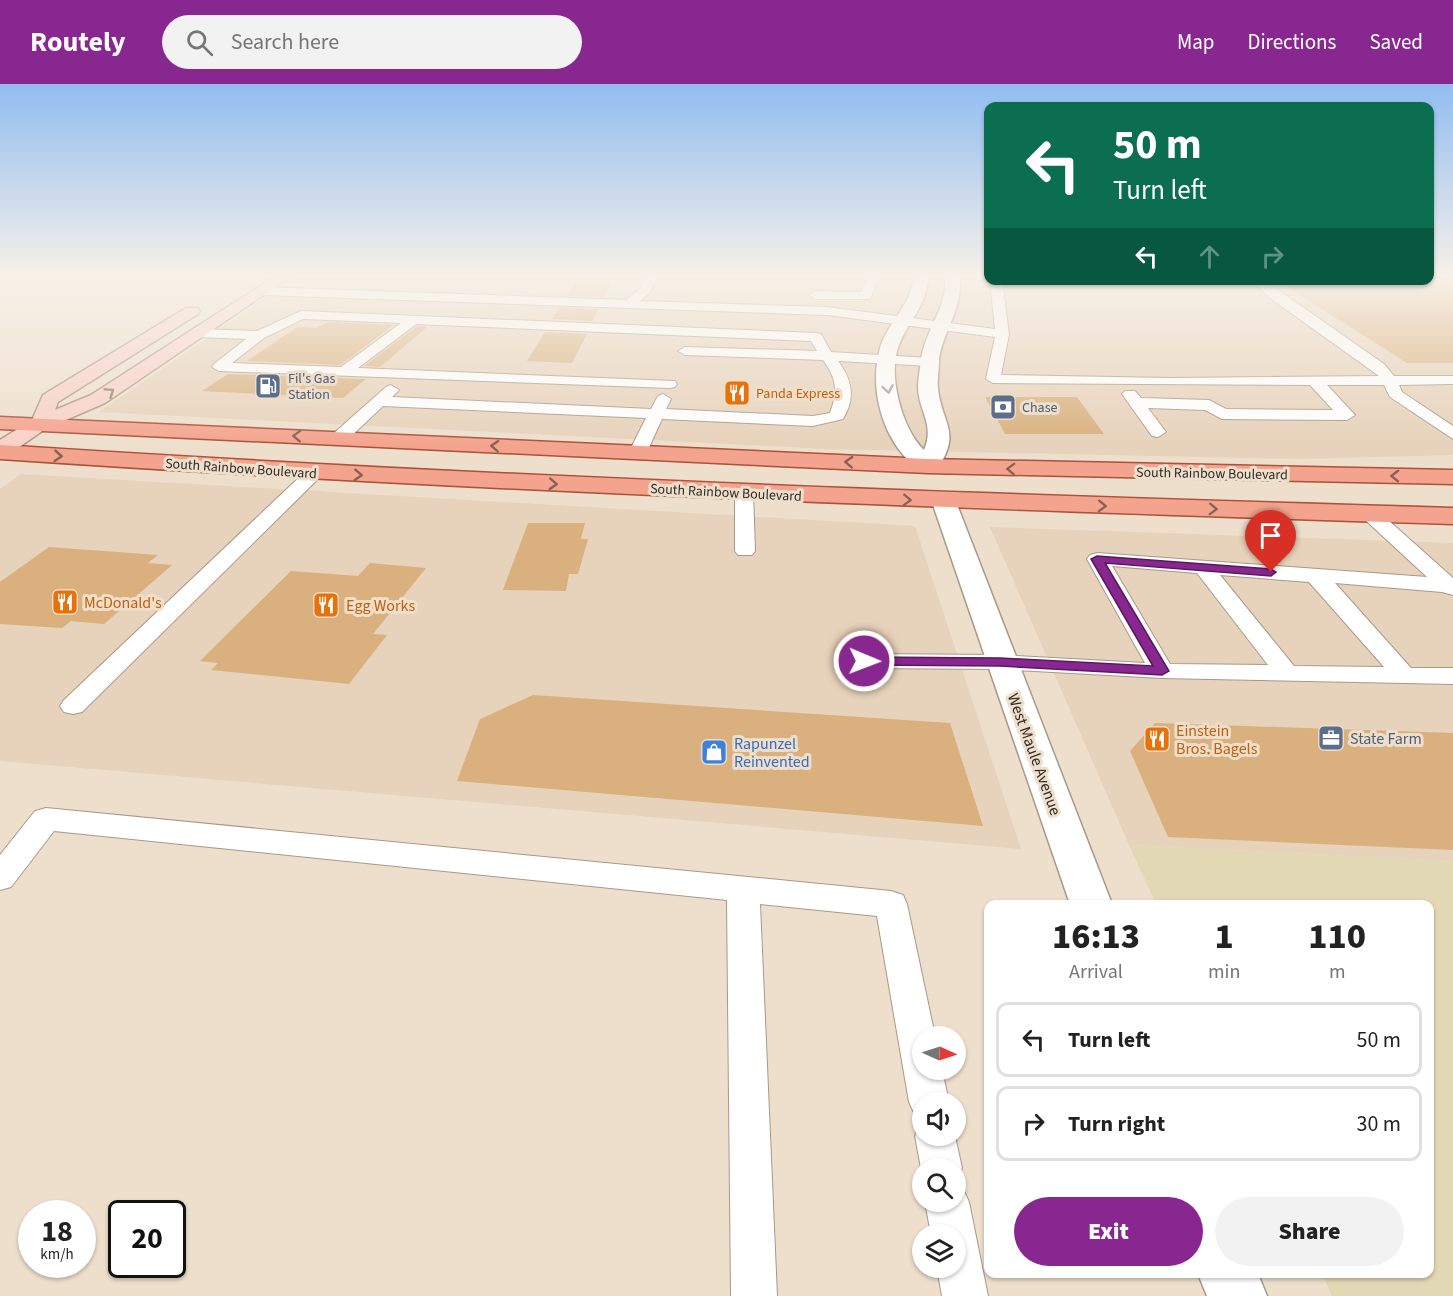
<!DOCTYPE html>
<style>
:root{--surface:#fff;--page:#f2f2f2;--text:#222;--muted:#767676;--line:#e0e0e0;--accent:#892790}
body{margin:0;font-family:"Source Sans 3",sans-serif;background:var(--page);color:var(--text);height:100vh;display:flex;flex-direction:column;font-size:22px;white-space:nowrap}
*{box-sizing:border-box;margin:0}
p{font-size:20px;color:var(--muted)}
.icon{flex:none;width:33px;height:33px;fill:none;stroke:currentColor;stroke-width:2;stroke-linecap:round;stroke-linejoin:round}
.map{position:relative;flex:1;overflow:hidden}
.sheet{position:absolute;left:984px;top:816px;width:450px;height:378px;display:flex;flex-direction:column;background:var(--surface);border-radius:12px;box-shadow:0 2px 4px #0004}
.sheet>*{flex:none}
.banner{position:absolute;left:984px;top:18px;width:450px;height:183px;border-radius:12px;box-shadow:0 2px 4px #0004;background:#0b6e4f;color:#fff;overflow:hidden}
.needle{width:39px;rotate:93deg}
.tools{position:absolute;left:912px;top:942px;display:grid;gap:12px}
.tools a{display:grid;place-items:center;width:54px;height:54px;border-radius:50%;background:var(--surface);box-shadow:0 2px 4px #0004;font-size:30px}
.speed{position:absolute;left:18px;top:1116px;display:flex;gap:12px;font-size:30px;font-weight:700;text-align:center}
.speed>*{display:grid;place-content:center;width:78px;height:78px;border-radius:50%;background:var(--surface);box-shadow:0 2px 4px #0004;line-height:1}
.speed small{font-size:15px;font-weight:400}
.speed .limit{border:3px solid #111;border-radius:9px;background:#fff;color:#111}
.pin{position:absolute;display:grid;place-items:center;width:51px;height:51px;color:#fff;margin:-62px -26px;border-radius:50% 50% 50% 0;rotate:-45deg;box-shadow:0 0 6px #0007}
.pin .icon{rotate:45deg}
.me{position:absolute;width:66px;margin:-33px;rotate:91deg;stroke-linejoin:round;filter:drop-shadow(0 0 4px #0008)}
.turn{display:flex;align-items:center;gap:21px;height:126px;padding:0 30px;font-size:27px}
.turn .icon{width:78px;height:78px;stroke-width:2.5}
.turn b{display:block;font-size:42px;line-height:51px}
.lanes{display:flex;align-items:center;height:57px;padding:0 30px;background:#0003;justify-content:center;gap:30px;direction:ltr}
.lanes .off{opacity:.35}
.eta{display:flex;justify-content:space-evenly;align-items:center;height:102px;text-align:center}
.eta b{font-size:36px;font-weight:800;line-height:42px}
.action{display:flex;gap:12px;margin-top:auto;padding:12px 30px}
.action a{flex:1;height:69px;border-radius:36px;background:var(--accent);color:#fff;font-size:24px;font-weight:800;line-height:69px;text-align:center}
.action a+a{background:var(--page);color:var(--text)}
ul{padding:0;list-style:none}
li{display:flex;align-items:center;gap:18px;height:75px;margin:0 12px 9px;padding:0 18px;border:3px solid var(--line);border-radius:12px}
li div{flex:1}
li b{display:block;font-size:22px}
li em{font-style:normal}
header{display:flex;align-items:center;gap:36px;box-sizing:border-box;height:84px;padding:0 30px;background:var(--accent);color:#fff}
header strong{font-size:28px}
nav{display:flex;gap:33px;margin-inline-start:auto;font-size:21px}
.search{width:420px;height:54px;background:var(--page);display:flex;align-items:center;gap:15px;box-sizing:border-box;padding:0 21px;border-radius:33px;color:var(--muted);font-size:22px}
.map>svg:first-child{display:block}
.built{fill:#e7d2bb}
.sand{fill:#e2d8b3}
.building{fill:#d9b07e}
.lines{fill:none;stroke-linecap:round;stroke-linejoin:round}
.lane-casing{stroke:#a89988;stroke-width:2}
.street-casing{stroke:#a89988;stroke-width:3}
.secondary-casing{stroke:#a89988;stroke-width:3}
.primary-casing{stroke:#ab5238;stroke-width:3}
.lane{fill:#fff;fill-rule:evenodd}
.street{fill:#fff;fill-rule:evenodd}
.secondary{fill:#f9d1c7;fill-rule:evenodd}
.primary{fill:#f4a48e;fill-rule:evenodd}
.oneway{stroke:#a2a09c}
.oneway2{stroke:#957e76}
.oneway3{stroke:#896154}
.route{fill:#892790;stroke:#59195e;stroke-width:1.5}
.labels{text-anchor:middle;stroke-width:6;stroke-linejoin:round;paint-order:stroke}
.far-service-label{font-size:14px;fill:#4e5e75;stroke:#eedfcd;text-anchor:start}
.far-food-label{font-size:14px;fill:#c56008;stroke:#eedfcd;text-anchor:start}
.far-street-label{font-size:14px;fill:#312b24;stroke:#eedfcd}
.food-label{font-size:16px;fill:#c56008;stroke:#eedfcd;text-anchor:start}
.service-label{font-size:16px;fill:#4e5e75;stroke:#eedfcd;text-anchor:start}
.shop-label{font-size:16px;fill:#366cbe;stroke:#eedfcd;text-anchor:start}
.street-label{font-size:16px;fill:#312b24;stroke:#eedfcd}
</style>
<header>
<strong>Routely</strong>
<div class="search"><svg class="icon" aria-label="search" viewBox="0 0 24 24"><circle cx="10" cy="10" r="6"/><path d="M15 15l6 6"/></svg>Search here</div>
<nav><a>Map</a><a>Directions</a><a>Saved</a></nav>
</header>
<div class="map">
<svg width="1453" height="1212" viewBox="0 0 1453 1212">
<rect width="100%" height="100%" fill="#eedfcd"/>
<g class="built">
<polygon points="296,193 988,193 988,196 1430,196 1430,193 1453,193 1453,371 1300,375 826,365 99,328"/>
<polygon points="21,390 915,442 1021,765 0,677 0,405"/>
<polygon points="990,443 1453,459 1453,777 1129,761"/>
</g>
<polygon class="sand" points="1129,761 1453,777 1453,1212 1332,1212 1322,1190 1430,1190 1430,820 1156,820"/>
<g class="building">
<polygon points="578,193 614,193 604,213 567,212"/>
<polygon points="1298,196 1453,196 1453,279 1407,279 1282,200 1303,200"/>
<polygon points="559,224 598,225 593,237 552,235"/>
<polygon points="329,238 394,241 340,281 247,277 297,243 316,244"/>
<polygon points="417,242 427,243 380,283 364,282"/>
<polygon points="545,248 587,250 572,279 527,277"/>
<polygon points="228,290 366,295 343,314 202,307"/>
<polygon points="985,313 1077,313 1104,350 1005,350"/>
<polygon points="528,439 585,439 581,455 588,455 578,490 569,490 566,507 503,506"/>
<polygon points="49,463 158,471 148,479 172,481 104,540 71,537 62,544 0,540 0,498"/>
<polygon points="370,479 426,484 373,550 387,551 349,600 211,586 218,579 200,577 291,487 358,492"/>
<polygon points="533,611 950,639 983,742 457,697 480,635"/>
<polygon points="1155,639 1453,649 1453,766 1168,753 1130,667"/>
</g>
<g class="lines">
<defs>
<g id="lane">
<polygon points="646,193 657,193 650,208 640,217 827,223 995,245 990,196 1002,196 1009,250 1001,291 1170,294 1379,292 1270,214 1252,196 1264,196 1384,280 1394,292 1453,292 1453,300 1399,301 1402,308 1453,342 1453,355 1390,313 1384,301 1327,301 1355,331 1347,336 1222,335 1205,326 1148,324 1166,348 1158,353 1152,352 1122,310 1125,307 1135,307 1141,314 1209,316 1226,325 1333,326 1310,301 993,299 986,295 995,253 827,231 262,211 256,207 262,203 626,216 639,206"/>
<polygon points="868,193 879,193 870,215 815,215 809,211 815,207 861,208"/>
<path d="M 301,227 L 816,249 L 821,250 L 831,268 L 930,274 L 937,278 L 930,282 L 838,277 C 852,295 856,314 843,335 L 813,342 L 662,335 L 646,370 L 637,375 L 628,370 L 646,334 L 383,322 L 346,357 L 334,357 L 332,353 L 334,349 L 386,303 L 391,301 L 399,306 L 392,313 L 651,325 L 658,312 L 663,310 L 671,315 L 666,325 L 813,332 L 830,329 C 838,307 837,295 823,276 L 685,271 L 678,267 L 685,263 L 817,267 L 811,257 L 416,240 L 358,284 L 675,297 L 677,300 L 675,303 L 670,304 L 219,287 L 212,283 L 214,280 L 246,255 L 197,253 L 190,249 L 197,245 L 257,247 ZM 303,235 L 401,239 L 341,283 L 232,279 L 264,254 Z"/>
<polygon points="314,384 323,389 320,393 82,628 73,630 64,628 60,622 64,616 308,385"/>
<polygon points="744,402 753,408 755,467 752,471 738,471 735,467 735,408"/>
<path d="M 1370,424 L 1377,426 L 1453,494 L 1453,511 L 1442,508 L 1335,499 L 1411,584 L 1453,584 L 1453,600 L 1162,594 L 1000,585 L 864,584 L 855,582 L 852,577 L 855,572 L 864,570 L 1000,571 L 1145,579 L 1087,475 L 1090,471 L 1097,469 L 1427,493 L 1363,434 L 1360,430 ZM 1112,482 L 1197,489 L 1268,581 L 1170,580 ZM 1220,491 L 1309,498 L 1384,583 L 1294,582 Z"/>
<polygon points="46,724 891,807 903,811 907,820 935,952 922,952 922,986 942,986 949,1018 922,1018 922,1034 915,1031 909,1018 877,832 760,820 777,1212 731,1212 727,816 54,747 11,803 0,806 0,771 35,727"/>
<polygon points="922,1037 922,1052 955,1052 962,1084 956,1099 956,1084 922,1084 922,1090 915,1052"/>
<polygon points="956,1100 962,1103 969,1118 988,1212 942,1212 937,1184 956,1184 956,1150 931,1150 925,1118 956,1118"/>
</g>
<g id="street">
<path d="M 914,193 L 928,193 C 928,220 908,237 899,261 C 887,290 902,345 924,366 C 935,341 919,328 918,304 C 918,295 920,285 921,276 C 924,248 948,223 945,193 L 959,193 C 965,223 941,249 939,277 C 939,286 937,296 938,305 C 942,341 963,348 936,387 C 923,390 918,385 908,376 C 882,350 870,305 879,268 C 885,240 911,223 914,193 Z"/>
<polygon points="944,411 953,413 956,418 1112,820 1070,820 932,418 935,413"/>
<polygon points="1198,1190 1258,1190 1267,1212 1207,1212"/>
</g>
<polygon id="secondary" points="274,193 290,193 105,319 45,345 8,371 0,373 0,356 32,336 43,311 186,224 198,224 200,227 198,230 58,318 55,326 91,311"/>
<g id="primary">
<polygon points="0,333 928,375 1453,386 1453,400 928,389 0,345"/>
<path d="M 0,361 C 484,393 968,410 1453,424 L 1453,440 C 968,425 484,408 0,375 Z"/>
</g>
</defs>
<use href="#lane" class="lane-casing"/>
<use href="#street" class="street-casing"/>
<use href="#secondary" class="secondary-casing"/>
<use href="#primary" class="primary-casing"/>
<use href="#lane" class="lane"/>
<use href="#street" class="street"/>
<use href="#secondary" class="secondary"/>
<use href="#primary" class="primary"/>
</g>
<defs><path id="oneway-chevron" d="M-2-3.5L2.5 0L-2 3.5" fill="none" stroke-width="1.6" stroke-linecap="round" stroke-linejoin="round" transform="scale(1.5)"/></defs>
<use class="oneway" href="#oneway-chevron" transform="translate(888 305) rotate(80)"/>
<use class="oneway2" href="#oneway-chevron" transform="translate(110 308) rotate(-34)"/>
<g class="oneway3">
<use href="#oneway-chevron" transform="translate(297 352) rotate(-178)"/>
<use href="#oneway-chevron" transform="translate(495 362) rotate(-177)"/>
<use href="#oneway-chevron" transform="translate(58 372) rotate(4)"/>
<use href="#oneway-chevron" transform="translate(849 378) rotate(-177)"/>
<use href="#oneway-chevron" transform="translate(1011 385) rotate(-178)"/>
<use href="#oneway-chevron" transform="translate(358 391) rotate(3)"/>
<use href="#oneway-chevron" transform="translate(1395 392) rotate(-179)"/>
<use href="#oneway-chevron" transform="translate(553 400) rotate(3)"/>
<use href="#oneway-chevron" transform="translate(907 416) rotate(2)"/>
<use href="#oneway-chevron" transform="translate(1102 422) rotate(2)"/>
<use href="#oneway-chevron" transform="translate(1213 425) rotate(2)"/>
</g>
<linearGradient id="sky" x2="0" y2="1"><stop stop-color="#90bdf1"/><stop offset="0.53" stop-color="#f7f1e8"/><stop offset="1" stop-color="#f7f1e8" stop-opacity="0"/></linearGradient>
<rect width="1453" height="362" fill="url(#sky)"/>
<polygon class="route" points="1097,472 1271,485 1276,488 1271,492 1105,479 1169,587 1162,591 1000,582 864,581 857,577 864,573 1000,574 1153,582 1091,475"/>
<defs>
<symbol id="fuel-square" viewBox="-11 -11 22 22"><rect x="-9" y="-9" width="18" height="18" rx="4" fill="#5c6f8a" stroke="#eedfcd"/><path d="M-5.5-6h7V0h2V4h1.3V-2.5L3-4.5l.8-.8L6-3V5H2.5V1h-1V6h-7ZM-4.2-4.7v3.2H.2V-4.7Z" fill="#fff"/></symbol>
<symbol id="restaurant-square" viewBox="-11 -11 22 22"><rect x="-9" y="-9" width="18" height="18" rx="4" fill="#e8710a" stroke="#eedfcd"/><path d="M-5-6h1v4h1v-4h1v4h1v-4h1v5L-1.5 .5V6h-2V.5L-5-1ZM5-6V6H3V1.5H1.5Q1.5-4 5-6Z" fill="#fff"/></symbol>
<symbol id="bank-square" viewBox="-11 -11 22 22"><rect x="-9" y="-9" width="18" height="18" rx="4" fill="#5c6f8a" stroke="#eedfcd"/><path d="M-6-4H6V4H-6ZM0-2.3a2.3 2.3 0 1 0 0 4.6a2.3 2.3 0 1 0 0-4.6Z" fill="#fff"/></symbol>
<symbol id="office-square" viewBox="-11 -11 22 22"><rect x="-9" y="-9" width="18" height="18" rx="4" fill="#5c6f8a" stroke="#eedfcd"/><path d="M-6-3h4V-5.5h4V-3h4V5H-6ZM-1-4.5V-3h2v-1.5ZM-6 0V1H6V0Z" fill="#fff"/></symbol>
<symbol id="shop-square" viewBox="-11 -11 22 22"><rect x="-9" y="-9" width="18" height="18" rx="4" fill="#3f7fe0" stroke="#eedfcd"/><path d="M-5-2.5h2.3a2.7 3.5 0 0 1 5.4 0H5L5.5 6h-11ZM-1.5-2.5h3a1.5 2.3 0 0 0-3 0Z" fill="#fff"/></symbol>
</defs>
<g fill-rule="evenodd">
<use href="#fuel-square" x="253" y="287" width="30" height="30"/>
<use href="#restaurant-square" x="722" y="294" width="30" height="30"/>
<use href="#bank-square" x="988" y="308" width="30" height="30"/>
<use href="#restaurant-square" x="50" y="503" width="30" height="30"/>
<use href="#restaurant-square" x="311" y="506" width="30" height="30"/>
<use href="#office-square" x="1316" y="639" width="30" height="30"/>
<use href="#restaurant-square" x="1142" y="640" width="30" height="30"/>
<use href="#shop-square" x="699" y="653" width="30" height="30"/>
</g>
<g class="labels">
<g class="far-service-label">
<text x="288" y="299">Fil's Gas<tspan x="288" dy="16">Station</tspan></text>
<text x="1022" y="328">Chase</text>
</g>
<g class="far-food-label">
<text x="756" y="314">Panda Express</text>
</g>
<g class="far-street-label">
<text transform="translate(241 384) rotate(4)" y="5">South Rainbow Boulevard</text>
<text transform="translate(1212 389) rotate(1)" y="5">South Rainbow Boulevard</text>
<text transform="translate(726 408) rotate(3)" y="5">South Rainbow Boulevard</text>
</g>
<g class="food-label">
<text x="84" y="524">McDonald's</text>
<text x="346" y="527">Egg Works</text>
<text x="1176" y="652">Einstein<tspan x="1176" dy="18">Bros. Bagels</tspan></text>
</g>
<g class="service-label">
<text x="1350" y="660">State Farm</text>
</g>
<g class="shop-label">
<text x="734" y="665">Rapunzel<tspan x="734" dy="18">Reinvented</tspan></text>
</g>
<g class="street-label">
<text transform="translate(1035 670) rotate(70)" y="6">West Maule Avenue</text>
</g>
</g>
</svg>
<div class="tools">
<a><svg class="needle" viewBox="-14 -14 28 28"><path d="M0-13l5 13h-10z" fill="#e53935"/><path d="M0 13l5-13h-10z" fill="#767676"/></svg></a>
<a><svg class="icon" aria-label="sound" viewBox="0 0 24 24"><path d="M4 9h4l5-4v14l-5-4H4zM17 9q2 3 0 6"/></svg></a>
<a><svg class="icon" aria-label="search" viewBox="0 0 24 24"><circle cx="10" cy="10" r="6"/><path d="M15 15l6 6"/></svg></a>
<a><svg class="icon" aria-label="layers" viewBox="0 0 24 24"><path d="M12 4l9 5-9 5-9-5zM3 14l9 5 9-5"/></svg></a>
</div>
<div class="speed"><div>18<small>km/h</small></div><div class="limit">20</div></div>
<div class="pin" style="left:1271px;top:488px;background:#d93025"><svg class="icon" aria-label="arrive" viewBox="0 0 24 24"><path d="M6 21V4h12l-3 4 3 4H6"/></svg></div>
<svg class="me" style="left:864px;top:577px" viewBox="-20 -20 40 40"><circle r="17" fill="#892790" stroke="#fff" stroke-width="3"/><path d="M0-11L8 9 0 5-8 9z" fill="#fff"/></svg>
<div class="banner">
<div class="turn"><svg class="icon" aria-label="left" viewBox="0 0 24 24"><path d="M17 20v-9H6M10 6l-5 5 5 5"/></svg><div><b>50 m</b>Turn left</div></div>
<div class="lanes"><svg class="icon" aria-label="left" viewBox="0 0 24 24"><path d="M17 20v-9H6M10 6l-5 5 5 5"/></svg><svg class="icon off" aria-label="ahead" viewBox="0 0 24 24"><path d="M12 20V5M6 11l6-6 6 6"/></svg><svg class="icon off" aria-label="right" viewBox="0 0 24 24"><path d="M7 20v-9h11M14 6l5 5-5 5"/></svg></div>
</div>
<section class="sheet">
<div class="eta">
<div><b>16:13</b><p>Arrival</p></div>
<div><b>1</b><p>min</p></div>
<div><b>110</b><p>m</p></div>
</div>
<ul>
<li><svg class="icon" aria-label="left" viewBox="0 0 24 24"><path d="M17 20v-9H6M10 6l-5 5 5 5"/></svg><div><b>Turn left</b></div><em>50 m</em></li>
<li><svg class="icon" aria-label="right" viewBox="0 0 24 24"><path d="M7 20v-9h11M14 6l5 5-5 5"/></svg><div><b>Turn right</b></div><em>30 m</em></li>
</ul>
<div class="action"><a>Exit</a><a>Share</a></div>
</section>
</div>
